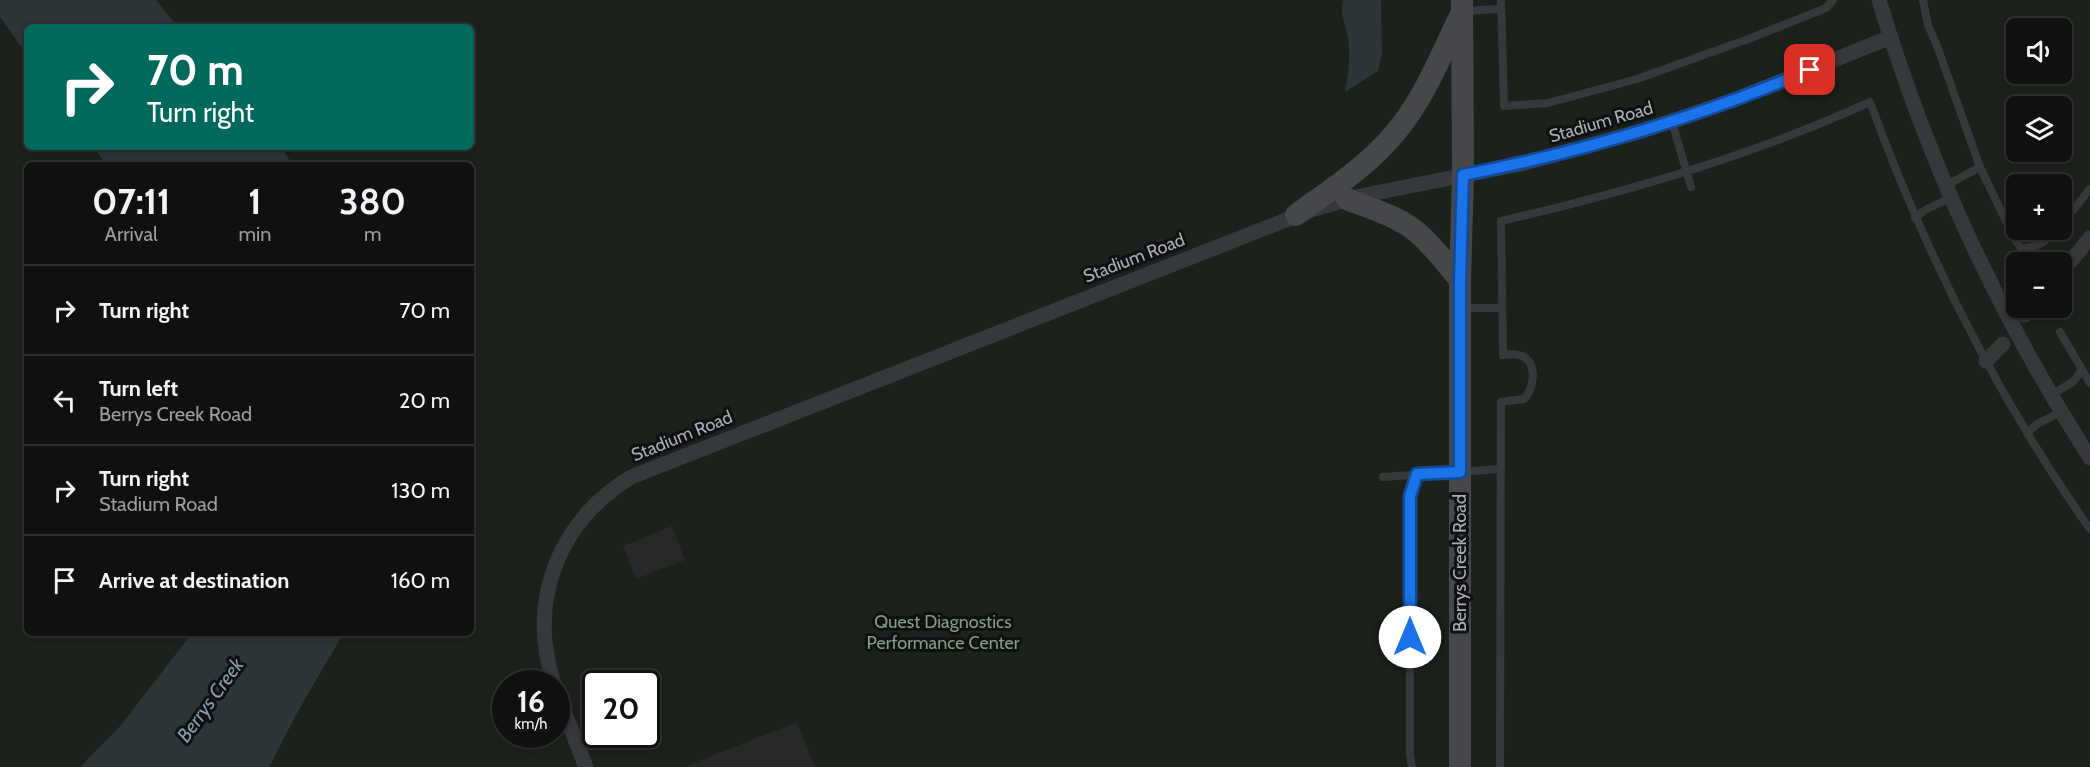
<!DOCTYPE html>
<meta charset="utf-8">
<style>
:root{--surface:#101011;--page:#19191a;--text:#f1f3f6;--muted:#9c9d9f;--line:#303031}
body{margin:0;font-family:Cabin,sans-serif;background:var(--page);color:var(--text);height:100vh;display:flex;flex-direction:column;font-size:22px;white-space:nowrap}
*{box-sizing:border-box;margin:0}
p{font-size:20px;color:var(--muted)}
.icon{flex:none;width:33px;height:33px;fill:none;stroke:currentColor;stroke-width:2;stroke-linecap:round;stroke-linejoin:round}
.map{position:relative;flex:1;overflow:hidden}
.panel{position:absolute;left:24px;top:162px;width:450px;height:474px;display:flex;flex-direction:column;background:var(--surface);border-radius:9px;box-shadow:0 3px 9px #0003,0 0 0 2px var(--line)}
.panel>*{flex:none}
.top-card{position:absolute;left:24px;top:24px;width:450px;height:126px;border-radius:9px;box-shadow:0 3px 9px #0003,0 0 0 2px var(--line);background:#00695c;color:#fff;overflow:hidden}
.buttons{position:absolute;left:2006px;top:18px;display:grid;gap:12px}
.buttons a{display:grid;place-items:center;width:66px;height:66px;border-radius:9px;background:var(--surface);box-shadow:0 3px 9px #0003,0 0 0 2px var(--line);font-size:30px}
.speed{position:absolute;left:492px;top:670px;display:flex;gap:12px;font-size:30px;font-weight:700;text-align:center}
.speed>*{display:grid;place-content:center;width:78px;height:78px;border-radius:50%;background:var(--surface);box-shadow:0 3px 9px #0003,0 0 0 2px var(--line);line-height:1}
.speed small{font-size:15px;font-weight:400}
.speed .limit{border:3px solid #111;border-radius:9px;background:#fff;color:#111}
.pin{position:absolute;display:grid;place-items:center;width:51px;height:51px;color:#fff;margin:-26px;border-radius:12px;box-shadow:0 3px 9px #0006}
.me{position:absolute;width:66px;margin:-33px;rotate:0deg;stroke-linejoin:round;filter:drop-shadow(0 0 4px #0008)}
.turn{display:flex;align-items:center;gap:21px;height:126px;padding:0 24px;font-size:27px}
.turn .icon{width:78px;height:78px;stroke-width:2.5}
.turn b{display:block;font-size:42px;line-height:51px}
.eta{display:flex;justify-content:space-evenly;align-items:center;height:102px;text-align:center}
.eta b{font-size:36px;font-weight:700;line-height:42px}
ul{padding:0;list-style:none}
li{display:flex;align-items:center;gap:18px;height:90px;padding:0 24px;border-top:2px solid var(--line)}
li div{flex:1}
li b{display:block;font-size:22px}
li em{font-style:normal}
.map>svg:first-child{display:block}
.green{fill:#1c211c;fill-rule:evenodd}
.water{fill:#2d3539}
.building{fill:#28282a}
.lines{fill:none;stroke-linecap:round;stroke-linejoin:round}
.lane{stroke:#37383b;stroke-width:8}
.street{stroke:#37383b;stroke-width:15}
.secondary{stroke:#45474b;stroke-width:22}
.route-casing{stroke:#114b97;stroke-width:15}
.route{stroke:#1a73e8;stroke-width:10}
.labels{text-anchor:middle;stroke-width:6;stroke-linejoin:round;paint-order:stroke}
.street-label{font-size:18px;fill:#a9aeb5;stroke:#101012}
.park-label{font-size:18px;fill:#839e82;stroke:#101012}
.water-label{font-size:20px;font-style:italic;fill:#839eac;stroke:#101012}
</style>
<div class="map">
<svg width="2090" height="767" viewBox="0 0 2090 767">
<rect width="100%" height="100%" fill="#151517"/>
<g class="green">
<path d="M 156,0 L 2090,0 L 2090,767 L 269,767 L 302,704 L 344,633 L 471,633 L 471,165 L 293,165 L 281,147 L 471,147 L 471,27 L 178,27 ZM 2016,28 L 2061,28 L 2061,74 L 2016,74 ZM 2016,106 L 2061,106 L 2061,152 L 2016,152 ZM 2016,184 L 2061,184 L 2061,230 L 2016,230 ZM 2016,262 L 2061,262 L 2061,308 L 2016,308 ZM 506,684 L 556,684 L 556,735 L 506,735 ZM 596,684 L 646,684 L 646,735 L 596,735 Z"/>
<polygon points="0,17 27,55 27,147 93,147 106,165 27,165 27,633 192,633 121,725 80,767 0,767"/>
</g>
<g class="water">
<polygon points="0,0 156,0 178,27 27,27 27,55 0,17"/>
<path d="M 1343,0 L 1381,0 L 1382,54 L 1378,71 L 1345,92 C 1349,73 1351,52 1347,33 C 1344,19 1340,15 1343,0 Z"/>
<polygon points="93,147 281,147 293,165 106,165"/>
<polygon points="192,633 344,633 302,704 269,767 80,767 121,725"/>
</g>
<g class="building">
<polygon points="672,526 685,560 636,579 623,546"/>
<polygon points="797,722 815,767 687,767 687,766"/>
</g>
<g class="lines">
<g class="lane">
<polyline points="1501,0 1504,106 1548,103 1637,79 1751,38 1826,8 1833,0"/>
<path d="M 1923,0 L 1928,25 L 1936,43 L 1980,167 L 2015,240 L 2021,248 C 2036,249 2047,241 2057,230"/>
<polyline points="1463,11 1500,9"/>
<polyline points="1672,122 1691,187"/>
<polyline points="1945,186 1980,167"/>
<polyline points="1915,218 1925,210 1950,198"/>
<polyline points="2061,225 2090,189"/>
<polyline points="1461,308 1502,308"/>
<polyline points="2060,332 2090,383"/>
<polyline points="2051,395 2073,382 2082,370"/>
<polyline points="2027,433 2037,424 2061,412"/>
<polyline points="1383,477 1501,469"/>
<polyline points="1412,767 1410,754 1410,496 1417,474"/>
<path d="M 1500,767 L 1501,402 L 1524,399 C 1534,389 1538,363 1522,356 C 1516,353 1509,354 1503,355 L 1501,221 C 1627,192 1751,156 1870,102 C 1925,253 1997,397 2090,529"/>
</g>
<g class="street">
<path d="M 1879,0 C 1929,165 1997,312 2090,458"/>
<polyline points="2061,273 2090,238"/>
<polyline points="2025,315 2032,308"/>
<polyline points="1986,361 2003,344"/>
<path d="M 554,684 C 527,601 558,522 631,477 L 1314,209 L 1365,195 L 1521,164 L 1642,131 L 1734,100 L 1891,37"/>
<polyline points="556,691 586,767"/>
</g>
<g class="secondary">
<path d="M 1347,199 C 1371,209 1399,216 1419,234 C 1434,247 1447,265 1460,280"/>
<path d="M 1296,215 C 1330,190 1368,166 1395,133 C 1424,99 1441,55 1460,16"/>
<polyline points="1460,767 1460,280 1463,175 1462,0"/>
</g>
</g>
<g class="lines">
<defs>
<path id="route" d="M 1410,637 L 1410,496 L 1417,474 L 1460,472 L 1460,280 L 1463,175 C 1582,152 1698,117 1810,70"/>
</defs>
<use href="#route" class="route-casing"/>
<use href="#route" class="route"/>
</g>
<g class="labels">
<g class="street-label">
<text transform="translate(1601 122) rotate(-16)" y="6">Stadium Road</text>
<text transform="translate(1134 258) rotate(-21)" y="6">Stadium Road</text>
<text transform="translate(682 436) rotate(-22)" y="6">Stadium Road</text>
<text transform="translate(1460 563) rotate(-90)" y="6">Berrys Creek Road</text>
</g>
<g class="park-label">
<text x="943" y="628">Quest Diagnostics<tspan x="943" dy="21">Performance Center</tspan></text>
</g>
<g class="water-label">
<text transform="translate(210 700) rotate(-54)" y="7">Berrys Creek</text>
</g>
</g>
</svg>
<div class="buttons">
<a><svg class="icon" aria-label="sound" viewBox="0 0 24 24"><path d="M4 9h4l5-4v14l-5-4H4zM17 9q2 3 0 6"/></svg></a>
<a><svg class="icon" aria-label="layers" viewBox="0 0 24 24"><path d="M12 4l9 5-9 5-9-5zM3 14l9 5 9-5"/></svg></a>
<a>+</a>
<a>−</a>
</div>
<div class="speed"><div>16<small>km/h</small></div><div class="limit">20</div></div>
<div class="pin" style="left:1810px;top:70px;background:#d93025"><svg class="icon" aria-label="arrive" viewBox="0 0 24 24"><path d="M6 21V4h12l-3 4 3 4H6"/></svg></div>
<svg class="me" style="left:1410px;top:637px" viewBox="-20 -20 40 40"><circle r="19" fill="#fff"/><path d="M0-13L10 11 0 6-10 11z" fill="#1a73e8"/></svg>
<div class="top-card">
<div class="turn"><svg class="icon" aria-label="right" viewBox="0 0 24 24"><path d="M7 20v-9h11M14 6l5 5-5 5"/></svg><div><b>70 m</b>Turn right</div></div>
</div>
<section class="panel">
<div class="eta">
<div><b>07:11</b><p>Arrival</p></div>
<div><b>1</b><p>min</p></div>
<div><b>380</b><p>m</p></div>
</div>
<ul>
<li><svg class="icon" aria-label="right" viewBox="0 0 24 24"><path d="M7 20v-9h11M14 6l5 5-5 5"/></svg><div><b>Turn right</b></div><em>70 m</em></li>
<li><svg class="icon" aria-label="left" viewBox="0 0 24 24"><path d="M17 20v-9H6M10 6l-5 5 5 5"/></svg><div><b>Turn left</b><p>Berrys Creek Road</p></div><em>20 m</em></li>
<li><svg class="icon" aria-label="right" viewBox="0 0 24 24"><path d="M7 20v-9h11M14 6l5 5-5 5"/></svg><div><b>Turn right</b><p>Stadium Road</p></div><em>130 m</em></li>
<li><svg class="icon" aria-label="arrive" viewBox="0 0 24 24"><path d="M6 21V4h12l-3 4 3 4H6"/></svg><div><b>Arrive at destination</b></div><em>160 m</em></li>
</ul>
</section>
</div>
